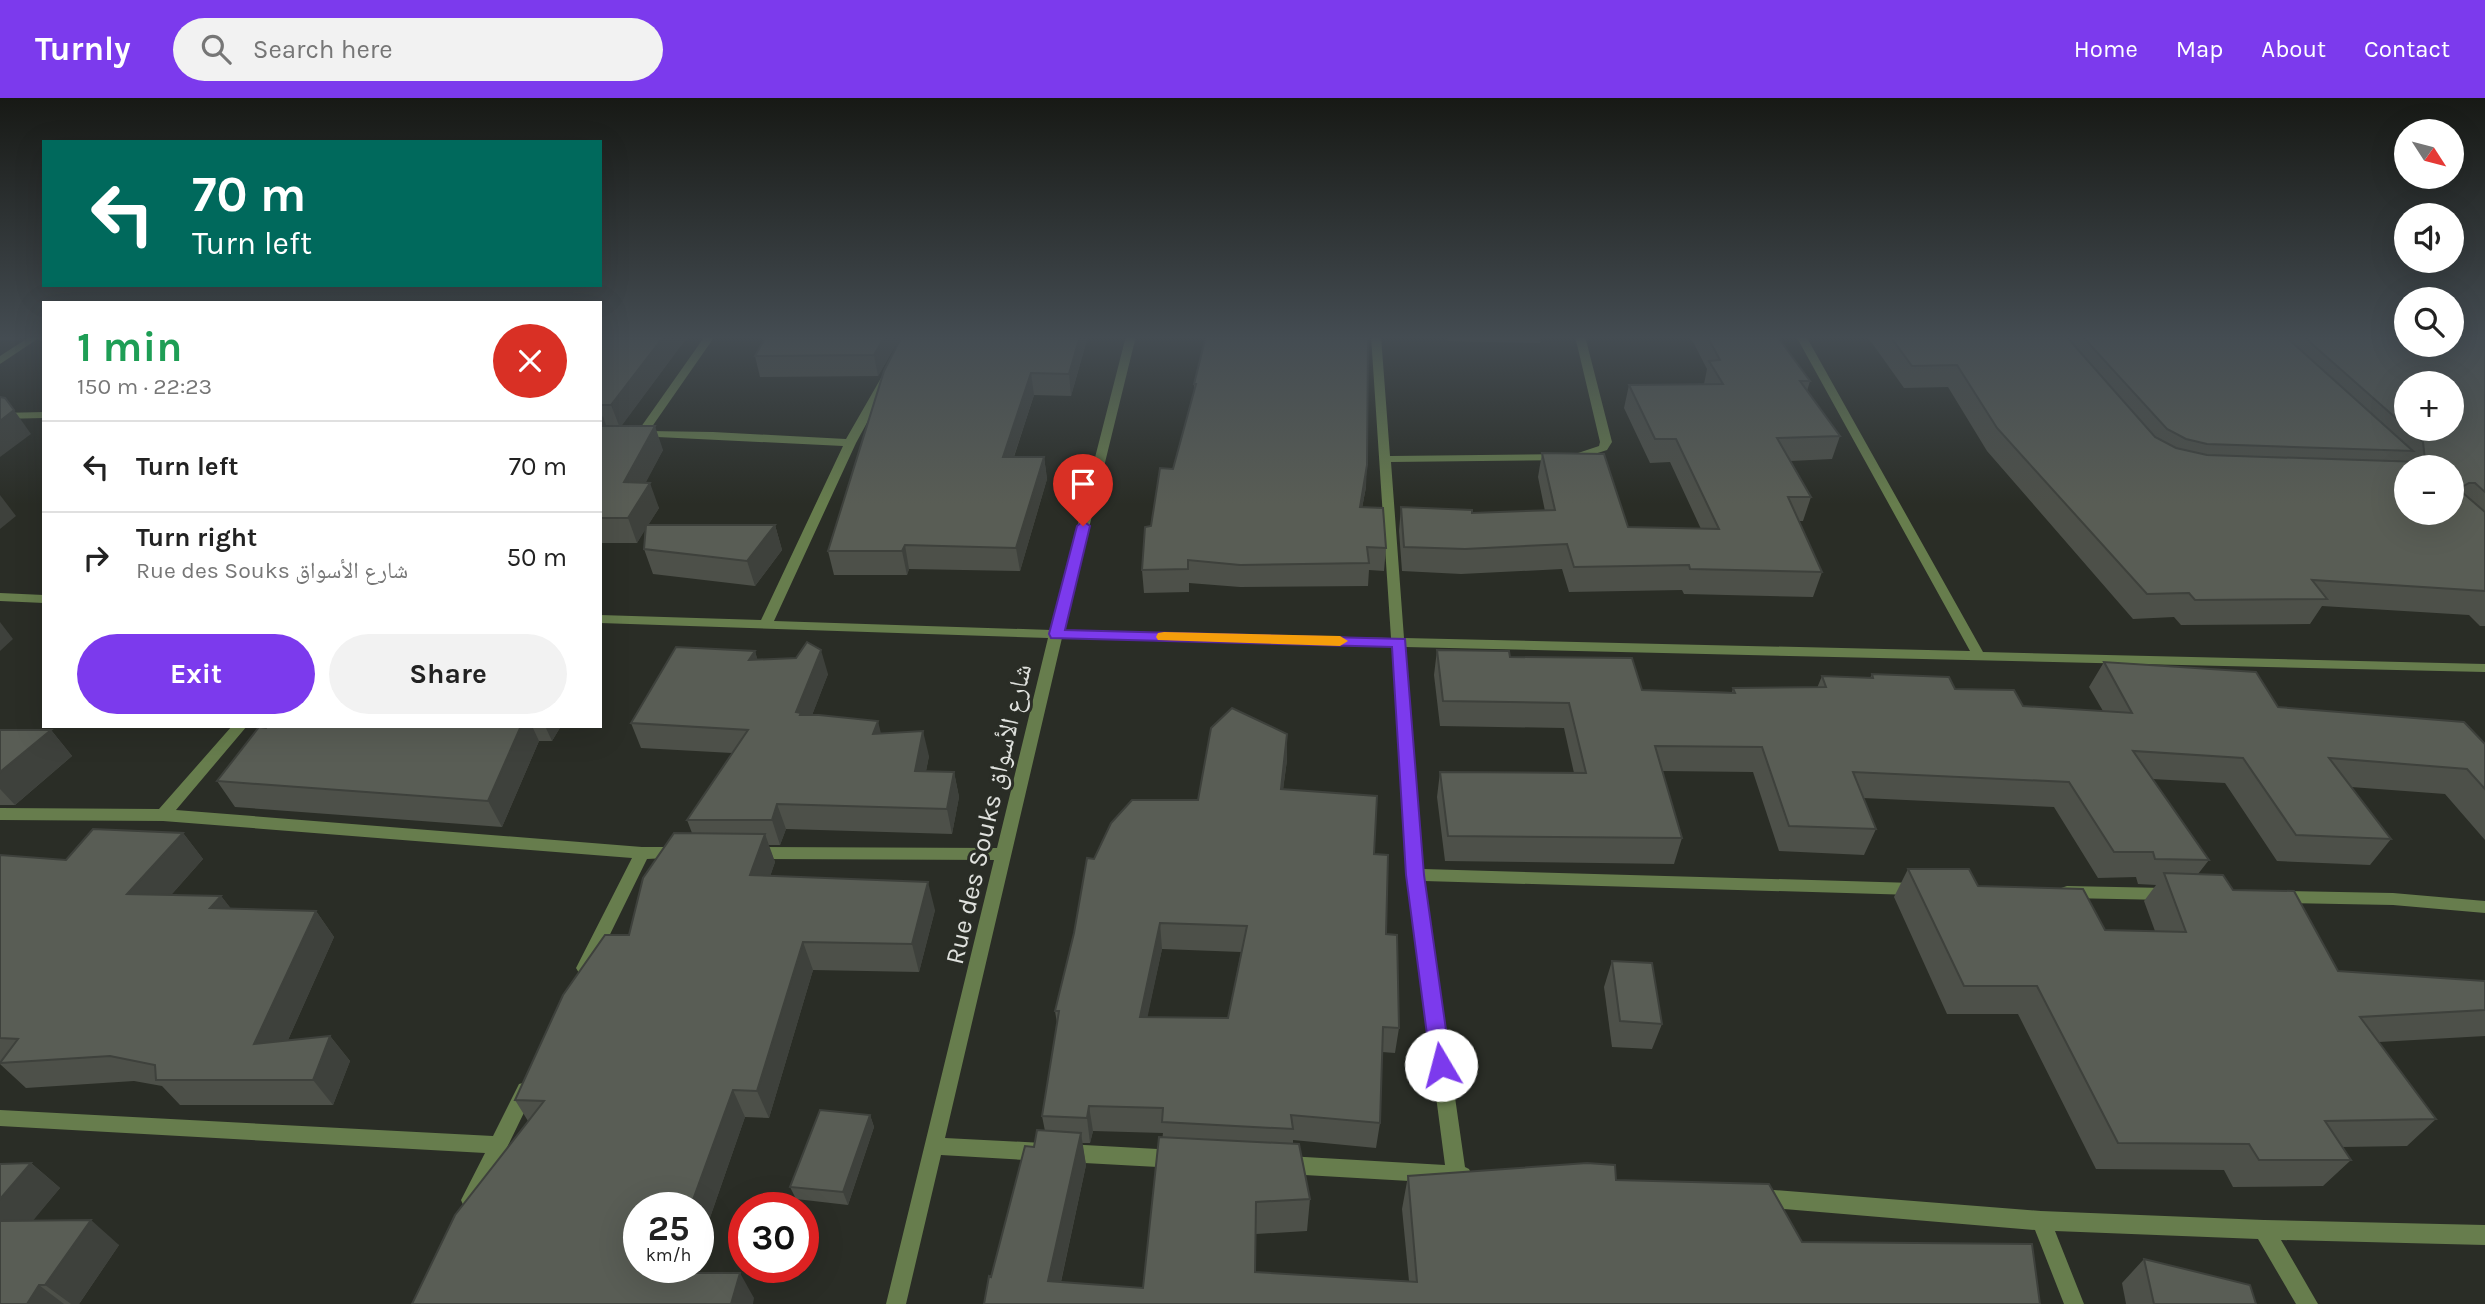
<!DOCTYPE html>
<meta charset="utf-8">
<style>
:root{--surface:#fff;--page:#f2f2f2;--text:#222;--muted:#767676;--line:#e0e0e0;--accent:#7c3aed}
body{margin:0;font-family:Karla,"Noto Naskh Arabic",sans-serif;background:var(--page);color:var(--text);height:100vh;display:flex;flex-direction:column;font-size:26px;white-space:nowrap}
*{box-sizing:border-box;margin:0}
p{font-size:23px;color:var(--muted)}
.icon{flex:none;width:38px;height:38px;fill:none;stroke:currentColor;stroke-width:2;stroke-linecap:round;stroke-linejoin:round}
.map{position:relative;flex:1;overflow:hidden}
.panel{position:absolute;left:42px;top:203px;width:560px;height:427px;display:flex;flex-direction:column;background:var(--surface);border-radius:0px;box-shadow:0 7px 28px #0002}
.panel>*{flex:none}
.banner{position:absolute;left:42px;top:42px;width:560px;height:147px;border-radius:0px;box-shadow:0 7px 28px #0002;background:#00695c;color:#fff;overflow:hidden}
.needle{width:46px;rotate:126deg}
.controls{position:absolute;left:2394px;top:21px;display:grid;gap:14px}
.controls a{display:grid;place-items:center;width:70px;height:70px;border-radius:50%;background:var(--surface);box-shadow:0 7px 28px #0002;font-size:35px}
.speed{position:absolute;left:623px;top:1094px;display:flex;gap:14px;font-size:35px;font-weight:700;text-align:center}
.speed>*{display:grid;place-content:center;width:91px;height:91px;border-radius:50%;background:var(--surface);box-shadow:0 7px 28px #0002;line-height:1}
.speed small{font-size:18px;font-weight:400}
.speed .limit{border:10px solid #d22;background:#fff;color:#111}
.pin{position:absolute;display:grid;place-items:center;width:60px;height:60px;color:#fff;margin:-72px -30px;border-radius:50% 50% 50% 0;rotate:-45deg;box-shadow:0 0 7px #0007}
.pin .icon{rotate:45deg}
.me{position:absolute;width:77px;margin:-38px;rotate:352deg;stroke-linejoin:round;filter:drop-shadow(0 0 5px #0008)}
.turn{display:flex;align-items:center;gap:24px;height:147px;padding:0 35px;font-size:32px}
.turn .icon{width:91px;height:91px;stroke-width:2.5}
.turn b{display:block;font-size:49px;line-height:60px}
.round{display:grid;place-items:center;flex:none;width:74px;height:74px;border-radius:37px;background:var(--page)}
.overview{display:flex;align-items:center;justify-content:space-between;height:119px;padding:0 35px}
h1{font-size:42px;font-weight:700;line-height:52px;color:#1e9e55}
.button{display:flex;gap:14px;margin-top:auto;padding:14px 35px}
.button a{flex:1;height:80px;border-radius:42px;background:var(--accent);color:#fff;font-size:28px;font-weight:700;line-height:80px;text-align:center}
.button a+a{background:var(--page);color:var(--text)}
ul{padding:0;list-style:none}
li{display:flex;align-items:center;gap:21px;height:91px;padding:0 35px;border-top:2px solid var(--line)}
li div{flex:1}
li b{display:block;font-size:26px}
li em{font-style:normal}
header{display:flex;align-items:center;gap:42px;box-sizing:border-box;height:98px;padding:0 35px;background:var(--accent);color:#fff}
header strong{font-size:33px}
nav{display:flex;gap:38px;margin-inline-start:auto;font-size:24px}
.search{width:490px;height:63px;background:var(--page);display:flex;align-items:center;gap:18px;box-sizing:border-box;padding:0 24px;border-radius:38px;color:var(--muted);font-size:26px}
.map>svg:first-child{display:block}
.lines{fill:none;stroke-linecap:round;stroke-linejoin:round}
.street{fill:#677d4d;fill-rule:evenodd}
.wall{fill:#4d5049;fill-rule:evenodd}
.shaded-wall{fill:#3e413c}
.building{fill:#595d55;stroke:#3e413c;stroke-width:2;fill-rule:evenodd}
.route{fill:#7c3aed;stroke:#51269a;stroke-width:2}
.slow{fill:#f59e0b}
.labels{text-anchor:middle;stroke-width:6;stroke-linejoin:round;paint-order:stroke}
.street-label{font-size:26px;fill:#dfe1dd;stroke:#2a2d26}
</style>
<header>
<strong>Turnly</strong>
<div class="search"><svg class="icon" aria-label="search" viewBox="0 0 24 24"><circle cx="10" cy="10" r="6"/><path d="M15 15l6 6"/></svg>Search here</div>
<nav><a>Home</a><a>Map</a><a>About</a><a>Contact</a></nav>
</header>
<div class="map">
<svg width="2485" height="1206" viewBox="0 0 2485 1206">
<rect width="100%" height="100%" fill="#2a2d26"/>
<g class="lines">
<g class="street">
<polygon points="31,238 42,238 0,266 0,258"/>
<polygon points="705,238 715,238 649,333 713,334 846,341 881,280 885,279 890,282 856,345 774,523 1051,532 1126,238 1136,238 1064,532 1391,540 1371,238 1381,238 1390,358 1575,356 1599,348 1600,344 1575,238 1585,238 1612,344 1607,352 1576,362 1391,364 1404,540 1970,553 1796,238 1806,238 1983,554 2485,566 2485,574 1405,549 1423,771 1914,785 1920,787 1922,791 1920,795 1914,797 1424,783 1465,1069 1469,1071 1472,1077 1469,1083 1462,1086 1287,1076 1280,1073 1277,1067 1280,1061 1287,1058 1445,1067 1407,777 1392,548 1062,540 945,1040 1043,1045 1050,1048 1053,1054 1050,1060 1043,1063 941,1057 906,1206 886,1206 994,762 752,761 746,759 744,755 746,751 752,749 997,750 1048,540 600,525 600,517 761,522 843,348 637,338 636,336"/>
<polygon points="44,314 44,320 0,321 0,315"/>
<polygon points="0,495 44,497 44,505 0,503"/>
<polygon points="232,628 247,628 176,712 642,749 680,749 686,751 688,755 686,759 647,761 591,875 585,877 579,875 576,870 632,760 163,723 0,722 0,710 159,711"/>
<polygon points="2067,788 2166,790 2172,792 2174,796 2172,800 2166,802 2067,800 2061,798 2059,794 2061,790"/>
<polygon points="2281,793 2393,795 2485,803 2485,815 2393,807 2281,805 2275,803 2273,799 2275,795"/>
<polygon points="526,984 533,986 535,992 478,1109 471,1111 464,1109 461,1102 485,1055 0,1028 0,1012 493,1038 519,986"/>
<polygon points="1066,1046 1176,1052 1183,1055 1186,1061 1183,1067 1176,1070 1066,1064 1059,1061 1056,1055 1059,1049"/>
<polygon points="1761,1091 2041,1113 2264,1122 2485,1127 2485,1147 2281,1142 2318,1206 2296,1206 2258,1141 2055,1133 2084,1206 2064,1206 2035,1132 1761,1109 1754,1107 1751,1100 1754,1093"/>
</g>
</g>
<g class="wall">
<polygon points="0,238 27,238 20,242 0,242"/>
<polygon points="37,238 44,238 44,243 40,243"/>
<polygon points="600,238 688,238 621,328 663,352 645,385 659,410 648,427 775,427 782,452 755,488 653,476 644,451 645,431 637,445 600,445"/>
<polygon points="766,238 901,238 878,278 760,279 755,258"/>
<polygon points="902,238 1088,238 1071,298 1034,297 1014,359 1044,359 1047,381 1020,473 909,471 907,477 834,477 828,453"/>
<polygon points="1206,238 1366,389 1362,410 1386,450 1384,473 1369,472 1368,488 1240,489 1189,485 1189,494 1144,495 1142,472 1151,428 1173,371 1194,294 1194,286"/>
<polygon points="1447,238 1541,238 1540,245 1448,243"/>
<polygon points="1690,238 1777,238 1810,283 1807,293 1840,338 1832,361 1790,363 1811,399 1803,423 1799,423 1822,474 1813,499 1684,496 1682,492 1569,494 1562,471 1461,476 1402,473 1399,433 1401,409 1472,415 1545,413 1538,379 1542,355 1628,429 1701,431 1670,364 1650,365 1624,310 1629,287 1704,286 1707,271"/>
<path d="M 1867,238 L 2485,238 L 2485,528 L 2480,528 L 2469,517 L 2322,508 L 2310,526 L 2181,527 L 2174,519 L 2133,521 L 1987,353 L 1948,289 L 1904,290 ZM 2406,285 L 2452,331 L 2406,331 Z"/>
<polygon points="1437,552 1510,559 1642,592 1732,594 1733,590 1817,590 1822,578 1870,580 1872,576 1955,591 2023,608 2103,613 2089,589 2104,564 2278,609 2485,646 2485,742 2445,696 2351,689 2391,741 2370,767 2277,763 2225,685 2152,681 2209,762 2198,776 2233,792 2338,873 2485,883 2485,938 2379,944 2436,1021 2407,1048 2342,1049 2351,1062 2323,1088 2233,1089 2224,1072 2096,1071 2018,916 1947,916 1894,799 1908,771 1978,788 2105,832 2155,833 2144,803 2156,787 2138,786 2136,779 2098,780 2054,709 1863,700 1876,731 1864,757 1779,753 1753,674 1662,673 1682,740 1674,766 1445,763 1437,699 1440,674 1574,675 1564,630 1440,628 1434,577"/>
<polygon points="755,553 757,561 828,576 812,617 881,635 929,658 926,673 954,674 959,699 952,736 786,731 780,747 768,747 775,764 770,778 935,812 919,874 813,872 769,1020 745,1019 698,1154 698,1110 639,1169 693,1169 691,1175 754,1200 412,1206 528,1023 515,1002 629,837 692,735 687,722 732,655 641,650 631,625"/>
<polygon points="267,628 561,628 552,643 539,643 502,729 235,709 217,683"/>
<polygon points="0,632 51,632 72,658 15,707 0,707"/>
<path d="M 1287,636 L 1287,662 L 1283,691 L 1374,756 L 1399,930 L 1395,955 L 1382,954 L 1380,1025 L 1376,1050 L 1293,1042 L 1293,1046 L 1310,1101 L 1307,1133 L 1256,1136 L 1255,1174 L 1409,1183 L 1402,1111 L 1408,1078 L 1616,1082 L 1802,1144 L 2040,1206 L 984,1206 L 991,1179 L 1034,1049 L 1045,1033 L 1042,1018 L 1057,925 L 1055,913 L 1094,761 L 1198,702 ZM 1162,851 L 1241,854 L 1228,920 L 1147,919 ZM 1093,1033 L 1163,1035 L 1143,1190 L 1061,1184 L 1086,1067 L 1082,1045 L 1090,1045 Z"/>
<polygon points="183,735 203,761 171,797 221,798 231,811 316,813 334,839 288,942 330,938 350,963 333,1007 180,1007 162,988 134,983 26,990 0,966 0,757 66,762"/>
<polygon points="1612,863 1662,926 1652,951 1612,949 1604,889"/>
<polygon points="870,1017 874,1029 848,1107 796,1101 790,1089"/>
<polygon points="31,1065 60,1090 32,1123 119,1147 79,1206 0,1206"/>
<polygon points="2144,1161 2256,1206 2126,1206 2122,1185"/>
</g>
<g class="shaded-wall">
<polygon points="17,238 27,238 20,242"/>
<polygon points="664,238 688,238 620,330 611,307"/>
<polygon points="885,238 901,238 878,278 874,257"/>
<polygon points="1080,238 1088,238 1071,298 1069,276"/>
<polygon points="1031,275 1034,297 1006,382 1003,359"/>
<polygon points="14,312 31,336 0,359 0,323"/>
<polygon points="603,318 611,342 600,341 600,321"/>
<polygon points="655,328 663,352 633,409 624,384"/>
<polygon points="1044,359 1047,381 1020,473 1016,450"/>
<polygon points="1367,367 1366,389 1358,432 1360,409"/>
<polygon points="650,385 659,410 637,445 628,420"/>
<polygon points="0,397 16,418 0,431"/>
<polygon points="775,427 782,452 755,488 747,463"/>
<polygon points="905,447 909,471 907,477 902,453"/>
<polygon points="0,524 13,541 0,553"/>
<polygon points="821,552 828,576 806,633 796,614"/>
<polygon points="755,553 762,577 749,562"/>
<polygon points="878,623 884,648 873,636"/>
<polygon points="521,628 532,628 539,643 502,729 488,703"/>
<polygon points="545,628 561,628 552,643"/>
<polygon points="51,632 72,658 15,707 0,691 0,674"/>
<polygon points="923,633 929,658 921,698 915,673"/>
<polygon points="1287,636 1287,662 1280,716 1281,691"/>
<polygon points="954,674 959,699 952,736 947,711"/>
<polygon points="777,706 786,731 780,747 772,722"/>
<polygon points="183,735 203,761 149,822 127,796"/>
<polygon points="765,736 775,764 761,806 750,777"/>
<polygon points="928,784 935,812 919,874 912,846"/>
<polygon points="221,798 241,823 210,810"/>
<polygon points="316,813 334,839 275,971 254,946"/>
<polygon points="1160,825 1162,851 1142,945 1140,919"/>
<polygon points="803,844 813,872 769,1020 757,993"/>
<polygon points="330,938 350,963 333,1007 313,982"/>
<polygon points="733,992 745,1019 698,1154 698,1110 690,1110"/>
<polygon points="1089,1008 1093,1033 1090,1045 1087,1020"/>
<polygon points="870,1017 874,1029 848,1107 843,1094"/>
<polygon points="1081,1035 1086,1067 1056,1206 1048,1183"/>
<polygon points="31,1065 60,1090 12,1148 0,1138 0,1101"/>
<polygon points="91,1122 119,1147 79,1206 71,1206 45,1187"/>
<polygon points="669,1169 693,1169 682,1200 667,1175"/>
<polygon points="740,1175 754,1200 753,1206 731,1206"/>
<polygon points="39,1187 64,1206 27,1206"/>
</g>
<g class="building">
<polygon points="600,238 664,238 611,307 600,307"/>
<polygon points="766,238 885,238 874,257 755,258"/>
<polygon points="902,238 1080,238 1069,276 1031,275 1003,359 1044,359 1016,450 905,447 902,453 828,453 884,273"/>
<polygon points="1206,238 1368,238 1367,367 1360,409 1383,410 1386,450 1367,449 1369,465 1240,467 1188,462 1188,471 1142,472 1145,429 1151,428 1160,370 1173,371 1196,286 1194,286"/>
<polygon points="1707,238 1777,238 1810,283 1800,283 1840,338 1777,340 1811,399 1788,399 1822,474 1690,471 1689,467 1574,469 1567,446 1465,451 1404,449 1401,409 1472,412 1472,415 1555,412 1542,355 1604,356 1628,429 1719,431 1676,341 1655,341 1629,287 1723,286 1709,263 1720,262"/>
<path d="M 1890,238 L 2066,238 L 2155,339 L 2176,350 L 2207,357 L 2422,364 L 2425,362 L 2423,344 L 2409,331 L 2452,331 L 2452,285 L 2406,285 L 2406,329 L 2303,238 L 2406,238 L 2406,247 L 2452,247 L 2452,238 L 2485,238 L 2485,394 L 2475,385 L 2469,385 L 2462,389 L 2463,395 L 2485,414 L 2485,493 L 2312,482 L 2327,501 L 2195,502 L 2189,495 L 2147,496 L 1997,330 L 1957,267 L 1912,268 ZM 2406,369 L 2452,369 L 2452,415 L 2406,415 Z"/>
<polygon points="2082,238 2285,238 2413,353 2207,346 2186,341 2167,331"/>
<polygon points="0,299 5,300 14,312 0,323"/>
<polygon points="600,328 655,328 624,384 650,385 628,420 600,420"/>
<polygon points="646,427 775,427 747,463 644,451"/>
<polygon points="807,544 821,552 796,614 801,615 800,617 819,617 878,623 873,636 923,633 915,673 954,674 947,711 777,706 772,722 687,722 748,632 631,625 676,549 755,553 749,562 796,560"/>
<polygon points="1437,552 1509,553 1510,559 1632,560 1642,592 1735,595 1733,590 1826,589 1822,578 1873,580 1872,576 1949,579 1955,591 2014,592 2023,608 2132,615 2104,564 2256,574 2278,609 2464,624 2485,646 2485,691 2467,671 2329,660 2391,741 2296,737 2243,660 2133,653 2209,762 2155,761 2153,754 2114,754 2069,684 1853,674 1876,731 1789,728 1762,649 1655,648 1682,740 1448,738 1440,674 1586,675 1569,605 1443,603"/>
<path d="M 1232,610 L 1287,636 L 1281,691 L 1377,698 L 1374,756 L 1388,757 L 1386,836 L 1397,837 L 1399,930 L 1383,929 L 1380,1025 L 1291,1017 L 1293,1031 L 1162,1024 L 1163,1010 L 1089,1008 L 1087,1020 L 1042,1018 L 1059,913 L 1055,913 L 1074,835 L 1087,760 L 1094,761 L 1111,725 L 1132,702 L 1198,702 L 1211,630 ZM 1160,825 L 1247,828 L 1228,920 L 1140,919 Z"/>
<polygon points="267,628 521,628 488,703 217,683 259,629 266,630"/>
<polygon points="0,632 51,632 0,674"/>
<polygon points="93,731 183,735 127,796 221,798 210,810 316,813 254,946 330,938 313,982 156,982 155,967 110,958 0,965 18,941 0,940 0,757 66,762"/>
<polygon points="674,735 765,736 750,777 928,784 912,846 803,844 757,993 733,992 690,1110 639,1110 639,1169 669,1169 667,1175 740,1175 731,1206 412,1206 455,1117 544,1003 515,1002 563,897 605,837 629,837 643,780"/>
<polygon points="1908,771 1969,771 1978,788 2083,791 2105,832 2186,834 2164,775 2223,777 2233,792 2294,793 2338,873 2485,883 2485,912 2360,919 2436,1021 2325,1023 2351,1062 2259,1062 2249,1046 2118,1045 2037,888 1964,888"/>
<polygon points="1612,863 1652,865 1662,926 1620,923"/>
<polygon points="820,1012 870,1017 843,1094 790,1089"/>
<polygon points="1037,1032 1081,1035 1048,1183 1143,1190 1159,1039 1299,1046 1310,1101 1256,1104 1255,1174 1417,1184 1408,1078 1587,1065 1615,1067 1616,1082 1769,1086 1802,1144 2032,1146 2040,1206 984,1206 989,1178 991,1179 1025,1048 1034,1049"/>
<polygon points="31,1065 0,1101 0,1066"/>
<polygon points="91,1122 45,1187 39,1187 27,1206 0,1206 0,1123"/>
<polygon points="2144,1161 2250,1187 2256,1206 2154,1206"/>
</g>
<linearGradient id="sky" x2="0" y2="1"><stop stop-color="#171915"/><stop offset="0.59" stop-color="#444c52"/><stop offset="1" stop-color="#444c52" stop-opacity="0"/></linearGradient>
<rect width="2485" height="406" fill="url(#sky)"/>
<polygon class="route" points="1083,423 1090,428 1065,532 1405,541 1424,777 1451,967 1448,974 1441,976 1434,974 1431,967 1406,777 1392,549 1051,540 1049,536 1077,428"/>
<polygon class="slow" points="1164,534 1340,538 1348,543 1340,548 1158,542 1156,539 1158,535"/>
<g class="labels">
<g class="street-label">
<text transform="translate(988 716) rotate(-77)" y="9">Rue des Souks شارع الأسواق</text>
</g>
</g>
</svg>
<div class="controls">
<a><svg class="needle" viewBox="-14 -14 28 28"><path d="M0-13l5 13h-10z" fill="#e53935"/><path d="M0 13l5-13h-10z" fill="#767676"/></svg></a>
<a><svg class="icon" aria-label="sound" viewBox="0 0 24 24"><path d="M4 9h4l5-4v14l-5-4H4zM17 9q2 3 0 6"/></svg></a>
<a><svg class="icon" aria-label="search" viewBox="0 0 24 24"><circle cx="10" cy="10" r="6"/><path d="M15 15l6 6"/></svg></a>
<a>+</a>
<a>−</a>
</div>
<div class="speed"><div>25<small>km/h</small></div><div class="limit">30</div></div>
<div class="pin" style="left:1083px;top:428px;background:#d93025"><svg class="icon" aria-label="arrive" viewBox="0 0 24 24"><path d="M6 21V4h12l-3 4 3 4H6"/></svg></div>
<svg class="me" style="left:1441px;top:967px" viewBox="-20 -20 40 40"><circle r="19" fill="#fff"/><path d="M0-13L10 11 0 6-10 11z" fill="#7c3aed"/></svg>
<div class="banner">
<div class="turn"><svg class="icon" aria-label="left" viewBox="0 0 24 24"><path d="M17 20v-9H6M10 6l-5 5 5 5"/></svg><div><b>70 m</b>Turn left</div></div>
</div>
<section class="panel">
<div class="overview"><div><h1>1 min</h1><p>150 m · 22:23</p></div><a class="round" style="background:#d93025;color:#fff"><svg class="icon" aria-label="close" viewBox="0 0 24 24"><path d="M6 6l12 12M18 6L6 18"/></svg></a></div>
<ul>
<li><svg class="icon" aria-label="left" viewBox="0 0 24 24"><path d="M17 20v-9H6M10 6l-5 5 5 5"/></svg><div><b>Turn left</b></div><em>70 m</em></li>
<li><svg class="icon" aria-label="right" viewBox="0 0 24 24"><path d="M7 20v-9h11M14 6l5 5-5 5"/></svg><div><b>Turn right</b><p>Rue des Souks شارع الأسواق</p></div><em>50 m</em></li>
</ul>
<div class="button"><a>Exit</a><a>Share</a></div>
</section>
</div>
